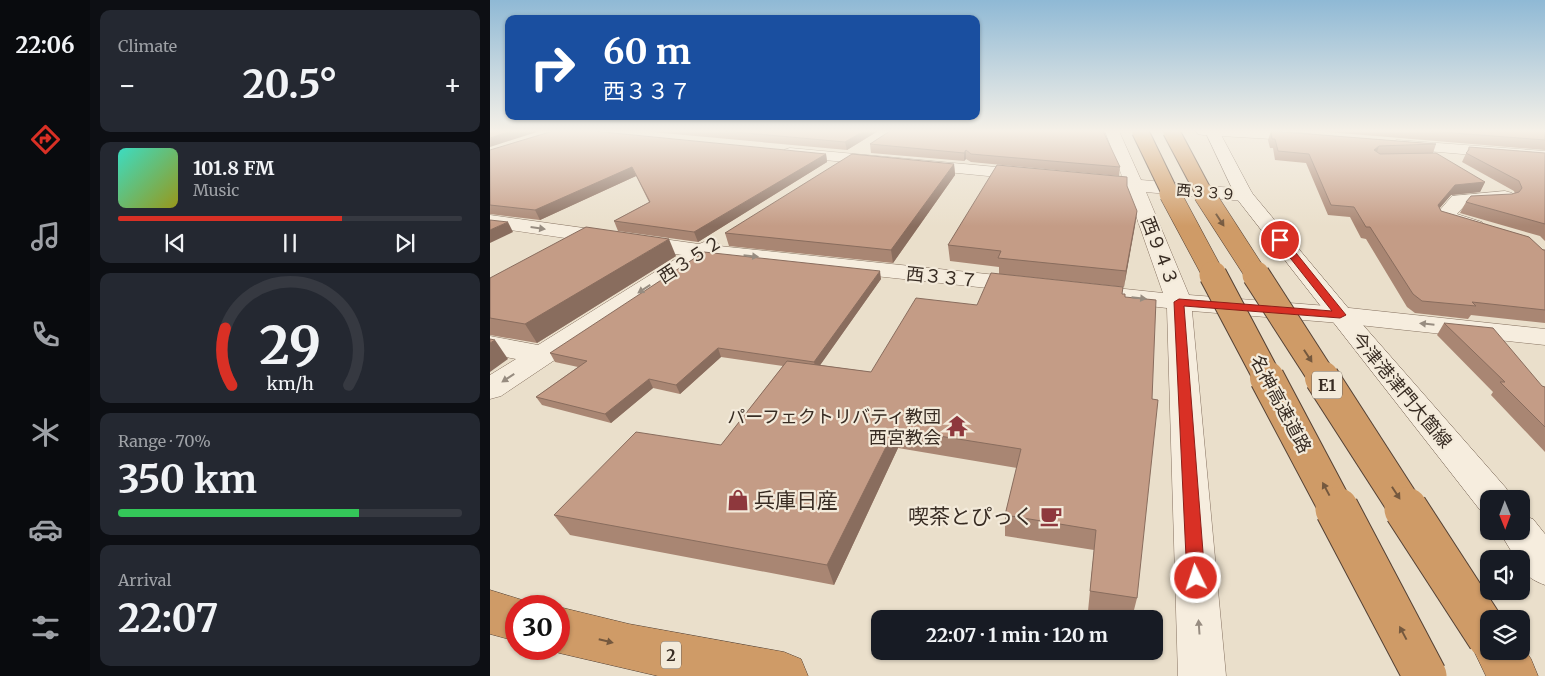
<!DOCTYPE html>
<html lang="en">
<head>
<meta charset="utf-8">
<style>
	body { margin:0; font-family:Merriweather,"Noto Sans JP",serif; background:#242831; color:#f1f3f6; height:100vh; display:flex; flex-direction:column; font-size:19px; white-space:nowrap }
	* { box-sizing:border-box; margin:0 }
	p { font-size:16px; color:#9ea1a6 }
	.icon { flex:none; width:28px; height:28px; fill:none; stroke:currentColor; stroke-width:2; stroke-linecap:round; stroke-linejoin:round }
	.map { position:relative; flex:1; overflow:hidden }
	.panel { display:flex; flex-direction:column; gap:10px; padding:10px; background:#0d0f14; width:400px }
	.panel>* { flex:none }
	.hud { position:absolute; left:15px; top:15px; width:475px; height:105px; border-radius:10px; box-shadow:0 1px 4px #0004; background:#1a4fa0; color:#fff; overflow:hidden }
	.needle { width:32px; rotate:179deg }
	.fabs { position:absolute; left:990px; top:490px; display:grid; gap:10px }
	.fabs a { display:grid; place-items:center; width:50px; height:50px; border-radius:10px; background:#171b24; box-shadow:0 1px 4px #0004; font-size:25px }
	.speed { position:absolute; left:15px; top:595px; display:flex; gap:10px; font-size:25px; font-weight:700; text-align:center }
	.speed>* { display:grid; place-content:center; width:65px; height:65px; border-radius:50%; background:#171b24; box-shadow:0 1px 4px #0004; line-height:1 }
	.speed .limit { border:8px solid #d22; background:#fff; color:#111 }
	.pin { position:absolute; display:grid; place-items:center; width:42px; height:42px; color:#fff; margin:-21px; border:2px solid #fff; border-radius:50%; box-shadow:0 1px 5px #0007 }
	.me { position:absolute; width:55px; margin:-28px; rotate:356deg; stroke-linejoin:round; filter:drop-shadow(0 0 4px #0008) }
	.turn { display:flex; align-items:center; gap:18px; height:105px; padding:0 15px; font-size:22px }
	.turn .icon { width:65px; height:65px; stroke-width:2.5 }
	.turn b { display:block; font-size:35px; line-height:42px }
	.big { font-size:38px; font-weight:700; line-height:1.1 }
	.panel .tile { flex:1; display:flex; flex-direction:column; justify-content:center; gap:8px; min-width:0; padding:0 18px; border-radius:10px; background:#242831 }
	.panel .dial { align-items:center; gap:0 }
	.dial svg { height:130px; overflow:visible; fill:none; stroke:#363941; stroke-width:7; stroke-linecap:round; text-anchor:middle }
	.dial text { fill:#f1f3f6; stroke:none }
	.song { display:flex; align-items:center; gap:15px }
	.cover { width:60px; height:60px; border-radius:8px; background:linear-gradient(135deg,hsl(170 70% 55%),hsl(60 70% 35%)) }
	.played { height:5px; border-radius:2px; background:linear-gradient(90deg,#d93025 65%,#363941 65%) }
	.keys { display:flex; justify-content:space-around; direction:ltr }
	.heat { display:flex; justify-content:space-between; align-items:center; font-size:28px; direction:ltr }
	.charge { height:8px; border-radius:4px; background:linear-gradient(90deg,#34c759 70%,#363941 0) }
	.trip { position:absolute; left:381px; top:610px; width:292px; height:50px; border-radius:10px; background:#171b24; box-shadow:0 1px 4px #0004; font-weight:700; line-height:50px; text-align:center }
	main { display:flex; flex:1; min-height:0 }
	.tabs { display:flex; flex-direction:column; width:90px; justify-content:space-around; align-items:center; background:#090b0e; color:#9ea1a6 }
	.tabs .icon { width:35px; height:35px }
	.tabs .active { color:#d93025 }
	.tabs b { font-size:22px; color:#f1f3f6 }
	.map>svg:first-child { display:block }
</style>
</head>
<body>
<main>
<nav class="tabs">
<b>22:06</b>
<svg class="icon active" aria-label="directions" viewBox="0 0 24 24"><path d="M12 3l9 9-9 9-9-9zM9 14v-3h6M13 9l2 2-2 2"/></svg>
<svg class="icon" aria-label="music" viewBox="0 0 24 24"><path d="M9 18V5l10-2v13"/><circle cx="6" cy="18" r="3"/><circle cx="16" cy="16" r="3"/></svg>
<svg class="icon" aria-label="phone" viewBox="0 0 24 24"><path d="M5 4h4l2 5-3 2q2 4 5 5l2-3 5 2v4C11 20 4 13 5 4z"/></svg>
<svg class="icon" aria-label="climate" viewBox="0 0 24 24"><path d="M12 3v18M4 7l16 10M4 17L20 7"/></svg>
<svg class="icon" aria-label="car" viewBox="0 0 24 24"><path d="M5 17H2v-5l4-1 3-4h7l3 4 3 1v5h-3M9 17h6M6 11h13"/><circle cx="7" cy="17" r="2"/><circle cx="17" cy="17" r="2"/></svg>
<svg class="icon" aria-label="filters" viewBox="0 0 24 24"><path d="M4 7h16M4 17h16"/><circle cx="9" cy="7" r="2"/><circle cx="15" cy="17" r="2"/></svg>
</nav>
<section class="panel">
<div class="tile"><p>Climate</p>
<div class="heat"><a>−</a><b class="big">20.5°</b><a>+</a></div>
</div>
<div class="tile">
<div class="song"><i class="cover"></i><div><b>101.8 FM</b><p>Music</p></div></div>
<div class="played"></div>
<div class="keys"><svg class="icon" aria-label="previous" viewBox="0 0 24 24"><path d="M18 5L8 12l10 7zM5 5v14"/></svg><svg class="icon" aria-label="pause" viewBox="0 0 24 24"><path d="M8 5v14M16 5v14"/></svg><svg class="icon" aria-label="next" viewBox="0 0 24 24"><path d="M6 5l10 7-10 7zM19 5v14"/></svg></div>
</div>
<div class="tile dial"><svg viewBox="0 0 100 80">
<path d="M14 69A42 42 0 1 1 86 69"/>
<path d="M14 69A42 42 0 0 1 10 34" stroke="#d93025"/>
<text x="50" y="56" font-size="32" font-weight="700">29</text>
<text x="50" y="72" font-size="11">km/h</text>
</svg></div>
<div class="tile"><p>Range · 70%</p><b class="big">350 km</b><div class="charge"></div></div>
<div class="tile"><p>Arrival</p><b class="big">22:07</b></div>
</section>
<div class="map">
<svg width="1055" height="676" viewBox="0 0 1055 676">
	<rect width="100%" height="100%" fill="#eadfcb"/>
	<g fill="none" stroke-linecap="round" stroke-linejoin="round">
		<g stroke="#867261" stroke-width="1">
			<g id="street">
				<path d="M615 131H629L651 180 754 189 761 191 763 195 761 199 754 201 656 192 699 295 850 307 1055 329V345L850 323 702 311 736 676H688L677 308 597 299 588 297 585 292 588 287 597 285 673 293 637 190 593 185 590 181 593 177 599 176 633 179Z"/>
				<path d="M706 131H792L821 134 823 137 821 140 816 141 713 135 708 134Z"/>
				<path d="M907 140 1055 151V161L902 148 899 145 902 142Z"/>
				<path d="M300 148 539 170 545 171 548 175 545 179 539 180 294 156 292 153 294 150Z"/>
				<path d="M1015 191 1022 193 1024 197 1022 201 975 205 967 214 992 222 995 226 992 230C978 234 961 225 947 221L944 217 962 196Z"/>
				<path d="M0 215 209 244 219 240 227 242 229 246 535 278 544 280 547 285 544 290 535 292 217 258 11 396 0 399V375L26 359 0 354V336L48 345 192 255 0 227Z"/>
			</g>
		</g>
		<g stroke="#685444" stroke-width="1">
			<g id="secondary">
				<path d="M715 131H729L762 193 859 309 1016 488 1022 499H999V513L990 510 747 199Z"/>
				<path d="M1031 515 1043 519 1055 534V585C1042 580 1031 574 1031 559H1026L1009 531H1031Z"/>
			</g>
		</g>
		<g stroke="#544134" stroke-width="1">
			<g id="highway">
				<path d="M0 590 42 603 43 606H26V641L0 634Z"/>
				<path d="M69 607 139 624 294 652 311 659 318 676H168L69 653 59 649H69Z"/>
				<path d="M999 631V651H1031V644L1041 659 1048 676H996L984 651 991 634Z"/>
			</g>
		</g>
		<use href="#street" fill="#f6edde" fill-rule="evenodd"/>
		<use href="#secondary" fill="#f6edde" fill-rule="evenodd"/>
		<use href="#highway" fill="#cf9b67" fill-rule="evenodd"/>
		<g stroke="#544134" stroke-width="18" stroke-linecap="butt">
			<g id="highway-bridge-far4">
				<path d="M650 131 681 195"/>
				<path d="M681 131 715 195"/>
			</g>
		</g>
		<g stroke="#544134" stroke-width="22" stroke-linecap="butt">
			<g id="highway-bridge-far3">
				<path d="M680 194 724 276"/>
				<path d="M714 194 767 276"/>
			</g>
		</g>
		<g stroke="#544134" stroke-width="29" stroke-linecap="butt">
			<g id="highway-bridge-far2">
				<path d="M723 275 778 379"/>
				<path d="M766 275 833 379"/>
			</g>
		</g>
		<g stroke="#544134" stroke-width="36" stroke-linecap="butt">
			<g id="highway-bridge-far1">
				<path d="M777 378 847 510"/>
				<path d="M832 378 917 510"/>
			</g>
		</g>
		<g stroke="#544134" stroke-width="45" stroke-linecap="butt">
			<g id="highway-bridge">
				<path d="M847 509 935 676"/>
				<path d="M916 509 999 637"/>
			</g>
		</g>
		<use href="#highway-bridge-far4" stroke="#cf9b67" stroke-width="16"/>
		<use href="#highway-bridge-far3" stroke="#cf9b67" stroke-width="21"/>
		<use href="#highway-bridge-far2" stroke="#cf9b67" stroke-width="27"/>
		<use href="#highway-bridge-far1" stroke="#cf9b67" stroke-width="34"/>
		<use href="#highway-bridge" stroke="#cf9b67" stroke-width="43"/>
	</g>
	<g fill="#a98673">
		<path d="M151 131H388L357 150Z"/>
		<path d="M400 131 630 167 629 176 481 162 476 159 474 161 381 153 380 144Z"/>
		<path d="M781 131 946 144 943 153 995 182 990 192 961 195 949 208 951 211 1055 250V323L981 315 978 319 925 313 917 307 876 239 871 238 860 217 838 215 816 163 785 160 783 148H780L778 140Z"/>
		<path d="M826 131H1055V150Z"/>
		<path d="M979 147 1055 153V241L1050 236 970 213 976 202 1025 194 1024 191 972 162Z"/>
		<path d="M0 150 336 154 337 162 208 242 128 231 124 221 159 202 146 176 50 220 0 214Z"/>
		<path d="M464 164 465 175 403 263 239 246 235 233Z"/>
		<path d="M647 211 634 287 509 274V267L460 261 458 245Z"/>
		<path d="M186 256 47 343 0 335V278Z"/>
		<path d="M391 279 330 365 381 372 487 305 633 294 647 598 642 618 598 611 604 550 515 536V515L527 468 408 448 344 585 80 535 64 515 231 445 293 366 231 357 190 394 163 388 121 423 52 405 46 397 88 367 65 362 60 353Z"/>
		<path d="M954 323 1052 386 1055 387V452L1001 395 1003 392 947 335Z"/>
	</g>
	<g fill="#896d5e">
		<path d="M21 131H50L0 147V138Z"/>
		<path d="M374 131H388L357 150 355 142Z"/>
		<path d="M889 146 886 155 884 150Z"/>
		<path d="M476 150V159L474 161V153Z"/>
		<path d="M336 154 337 162 208 242 204 232Z"/>
		<path d="M464 164 465 175 403 263 401 250Z"/>
		<path d="M142 167 146 176 50 220 45 210Z"/>
		<path d="M995 182 990 192 961 195 943 216 948 205 965 185Z"/>
		<path d="M647 211 645 226 634 287 636 271Z"/>
		<path d="M18 222 23 232 0 243V230Z"/>
		<path d="M179 239 186 256 47 343 35 324Z"/>
		<path d="M390 271 391 279 326 371 324 362Z"/>
		<path d="M5 340 18 359 0 372V343Z"/>
		<path d="M228 348 231 357 190 394 186 385Z"/>
		<path d="M159 379 163 388 121 423 115 414Z"/>
		<path d="M405 429 408 448 344 585 337 565Z"/>
	</g>
	<g fill="#c49c86" stroke="#896d5e">
		<path d="M0 131H21L0 138Z"/>
		<path d="M63 131H103L336 154 204 232 124 221 160 202 142 167 45 210 0 205V150Z"/>
		<path d="M234 131H374L355 142Z"/>
		<path d="M400 131H613L630 167 481 154 476 150 474 153 380 144Z"/>
		<path d="M781 131 946 144 889 146 884 150 890 154 946 153 995 182 965 185 948 205 951 211 1039 237 1053 250H1055V310L982 302 986 306 932 301 923 294 880 227H876L864 207 841 205 819 154 788 151 785 139H782Z"/>
		<path d="M938 131H1055V140Z"/>
		<path d="M979 147 1055 153V224L976 202 981 196 1022 194 1029 192 1032 188 1029 181 976 153 979 150Z"/>
		<path d="M362 154 464 164 401 250 235 233Z"/>
		<path d="M507 165 637 177V186L647 211 636 271 508 258 511 251 458 245Z"/>
		<path d="M0 220 18 222 0 230Z"/>
		<path d="M96 227 179 239 35 324 0 318V278Z"/>
		<path d="M214 252 390 271 324 362 228 348 186 385 159 379 115 414 46 397 97 361 60 353Z"/>
		<path d="M501 273 633 287 632 294H635V297L666 300 662 399 668 400 647 598 600 591 606 530 515 515 531 449 405 429 337 565 64 515 146 432 231 445 297 361 381 372 426 298 487 305Z"/>
		<path d="M954 323 1003 328 1052 386 1055 387V427L1010 382H1015Z"/>
		<path d="M0 339 5 340 0 343Z"/>
	</g>
	<defs><path id="oneway-solid" d="M-6-.8H1V-3.2L6.5 0L1 3.2V.8H-6Z" transform="scale(1.25)"/></defs>
	<g fill="#74583e">
		<use href="#oneway-solid" transform="translate(730 220) rotate(57)"/>
		<use href="#oneway-solid" transform="translate(818 356) rotate(57)"/>
		<use href="#oneway-solid" transform="translate(836 489) rotate(-118)"/>
		<use href="#oneway-solid" transform="translate(906 493) rotate(57)"/>
		<use href="#oneway-solid" transform="translate(913 633) rotate(-118)"/>
		<use href="#oneway-solid" transform="translate(116 641) rotate(14)"/>
	</g>
	<g fill="#978c80">
		<use href="#oneway-solid" transform="translate(48 228) rotate(8)"/>
		<use href="#oneway-solid" transform="translate(261 256) rotate(6)"/>
		<use href="#oneway-solid" transform="translate(154 289) rotate(147)"/>
		<use href="#oneway-solid" transform="translate(649 298) rotate(6)"/>
		<use href="#oneway-solid" transform="translate(937 324) rotate(-174)"/>
		<use href="#oneway-solid" transform="translate(18 378) rotate(147)"/>
		<use href="#oneway-solid" transform="translate(709 627) rotate(-94)"/>
	</g>
	<linearGradient id="sky" x2="0" y2="1"><stop stop-color="#8fb9d5"/><stop offset="0.58" stop-color="#f6f1e8"/><stop offset="1" stop-color="#f6f1e8" stop-opacity="0"/></linearGradient>
	<rect width="1055" height="226" fill="url(#sky)"/>
	<path fill="#d93025" stroke="#8d1f18" d="M790 237 794 238 856 315 850 318 694 306 715 578 712 583 706 586 700 583 697 578 684 302 689 299 842 311 786 240Z"/>
	<defs>
		<g id="temple-bare" transform="scale(1.725)"><path d="M0-6L5-2H3V0L6.5 2.5H4V6H1.5V3h-3V6H-4V2.5H-6.5L-3 0V-2H-5Z" fill="#8e383d" stroke="#f3eada" stroke-width="2.5" paint-order="stroke"/></g>
		<g id="shop-bare" transform="scale(1.725)"><path d="M-5-2.5h2.3a2.7 3.5 0 0 1 5.4 0H5L5.5 6h-11ZM-1.5-2.5h3a1.5 2.3 0 0 0-3 0Z" fill="#8e383d" stroke="#f3eada" stroke-width="2.5" paint-order="stroke"/></g>
		<g id="cafe-bare" transform="scale(1.725)"><path d="M-5.5-4.5H6V0H3Q3 3.5 0 3.5H-2.5Q-5.5 3.5-5.5 0ZM3-3.2v2h1.7v-2ZM-6 4.5H4V6H-6Z" fill="#8e383d" stroke="#f3eada" stroke-width="2.5" paint-order="stroke"/></g>
	</defs>
	<g fill-rule="evenodd">
		<use href="#temple-bare" x="467" y="426"/>
		<use href="#shop-bare" x="248" y="500"/>
		<use href="#cafe-bare" x="561" y="516"/>
	</g>
	<g text-anchor="middle" dominant-baseline="central" stroke-width="4.5" stroke-linejoin="round" paint-order="stroke">
		<g font-size="15" fill="#382c23" stroke="#f3eada">
			<text transform="translate(716 192) rotate(5)">西３３９</text>
		</g>
		<g fill="#f3eada" stroke="#70655a" stroke-width="1">
			<rect x="822" y="371.5" width="30" height="27" rx="4"/>
			<rect x="171" y="641.5" width="20" height="27" rx="4"/>
		</g>
		<g font-size="16" font-weight="bold" fill="#382c23">
			<text x="837" y="385">E1</text>
			<text x="181" y="655">2</text>
		</g>
		<g font-size="18" fill="#382c23" stroke="#f3eada">
			<text transform="translate(670 251) rotate(69)">西９４３</text>
			<text transform="translate(200 259) rotate(-33)">西３５２</text>
			<text transform="translate(452 277) rotate(6)">西３３７</text>
			<text transform="translate(912 390) rotate(50)">今津港津門大箇線</text>
			<text transform="translate(791 404) rotate(62)">名神高速道路</text>
		</g>
		<g font-size="18" fill="#382c23" stroke="#f3eada" text-anchor="end">
			<text x="451" y="416">パーフェクトリバティ教団<tspan x="451" dy="21">西宮教会</tspan></text>
		</g>
		<g font-size="21" fill="#382c23" stroke="#f3eada" text-anchor="start">
			<text x="264" y="500">兵庫日産</text>
			<text x="544" y="516" text-anchor="end">喫茶とぴっく</text>
		</g>
	</g>
</svg>
<div class="fabs">
<a><svg class="needle" viewBox="-14 -14 28 28"><path d="M0-13l5 13h-10z" fill="#e53935"/><path d="M0 13l5-13h-10z" fill="#9ea1a6"/></svg></a>
<a><svg class="icon" aria-label="sound" viewBox="0 0 24 24"><path d="M4 9h4l5-4v14l-5-4H4zM17 9q2 3 0 6"/></svg></a>
<a><svg class="icon" aria-label="layers" viewBox="0 0 24 24"><path d="M12 4l9 5-9 5-9-5zM3 14l9 5 9-5"/></svg></a>
</div>
<div class="speed"><div class="limit">30</div></div>
<div class="pin" style="left:790px;top:240px;background:#d93025"><svg class="icon" aria-label="arrive" viewBox="0 0 24 24"><path d="M6 21V4h12l-3 4 3 4H6"/></svg></div>
<svg class="me" style="left:706px;top:578px" viewBox="-20 -20 40 40"><circle r="17" fill="#d93025" stroke="#fff" stroke-width="3"/><path d="M0-11L8 9 0 5-8 9z" fill="#fff"/></svg>
<div class="trip">22:07 · 1 min · 120 m</div>
<div class="hud">
<div class="turn"><svg class="icon" aria-label="right" viewBox="0 0 24 24"><path d="M7 20v-9h11M14 6l5 5-5 5"/></svg><div><b>60 m</b>西３３７</div></div>
</div>
</div>
</main>
</body>
</html>
